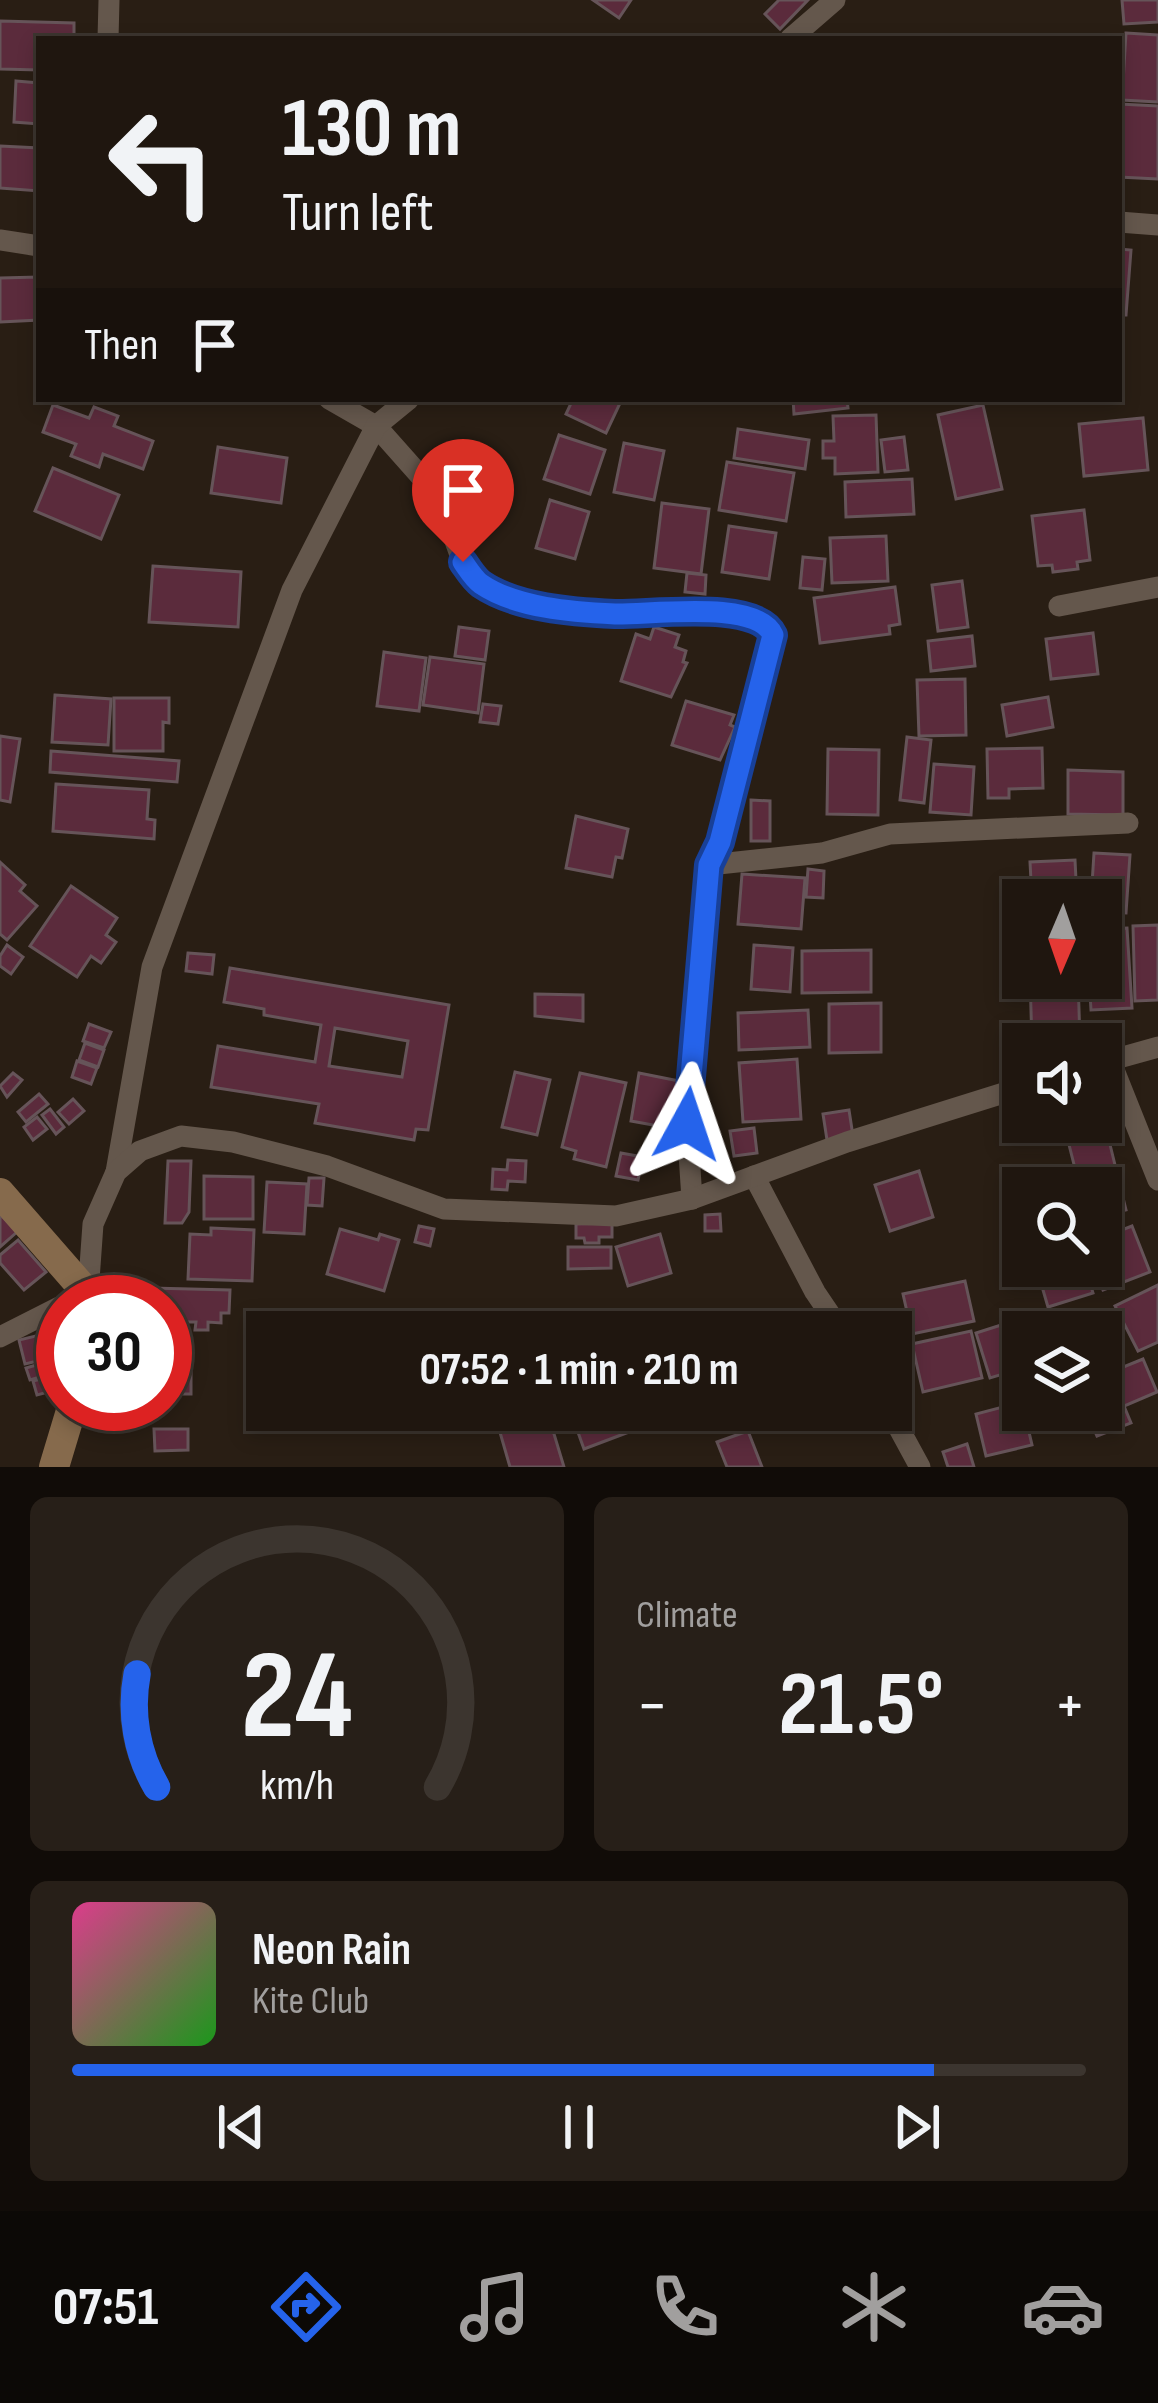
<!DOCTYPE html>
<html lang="en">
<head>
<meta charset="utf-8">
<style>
	body { margin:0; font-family:"Sofia Sans Condensed",sans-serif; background:#271f18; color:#f1f3f6; height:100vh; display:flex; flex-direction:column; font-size:45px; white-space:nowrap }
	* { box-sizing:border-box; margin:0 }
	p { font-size:39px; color:#a19f9e }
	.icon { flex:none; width:66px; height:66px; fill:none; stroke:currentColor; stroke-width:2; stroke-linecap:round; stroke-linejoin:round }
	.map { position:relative; height:1467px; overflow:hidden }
	.sheet { display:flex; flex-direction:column; gap:30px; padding:30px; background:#110c08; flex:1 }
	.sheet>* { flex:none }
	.banner { position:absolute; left:36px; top:36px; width:1086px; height:366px; border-radius:0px; box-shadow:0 6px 18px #0003,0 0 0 3px #3c352f; background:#1f160f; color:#f1f3f6; overflow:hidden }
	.needle { width:78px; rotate:182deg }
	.tools { position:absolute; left:1002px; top:879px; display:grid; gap:24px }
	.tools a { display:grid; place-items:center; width:120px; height:120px; border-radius:0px; background:#1f160f; box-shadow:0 6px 18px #0003,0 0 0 3px #3c352f; font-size:60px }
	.speed { position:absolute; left:36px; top:1275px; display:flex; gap:24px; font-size:60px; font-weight:700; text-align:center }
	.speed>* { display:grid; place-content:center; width:156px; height:156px; border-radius:50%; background:#1f160f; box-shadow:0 6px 18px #0003,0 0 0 3px #3c352f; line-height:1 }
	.speed .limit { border:18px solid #d22; background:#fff; color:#111 }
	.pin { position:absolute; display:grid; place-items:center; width:102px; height:102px; color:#fff; margin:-123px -51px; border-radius:50% 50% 50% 0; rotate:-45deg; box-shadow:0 0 12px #0007 }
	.pin .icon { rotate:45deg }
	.me { position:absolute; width:132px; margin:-66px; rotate:5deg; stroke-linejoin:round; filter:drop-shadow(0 0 9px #0008) }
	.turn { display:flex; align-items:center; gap:42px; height:252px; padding:0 48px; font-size:54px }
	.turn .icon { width:156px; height:156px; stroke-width:2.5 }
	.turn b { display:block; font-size:84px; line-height:102px }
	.then { display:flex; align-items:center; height:114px; padding:0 48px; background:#0003; gap:24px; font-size:45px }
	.big { font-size:90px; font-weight:700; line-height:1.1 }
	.sheet .widget { flex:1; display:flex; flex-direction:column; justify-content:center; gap:18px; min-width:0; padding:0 42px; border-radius:18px; background:#271f18 }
	.sheet .dial { align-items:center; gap:0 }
	.dial svg { height:312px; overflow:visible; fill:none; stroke:#3c352f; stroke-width:7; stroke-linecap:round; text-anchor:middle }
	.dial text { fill:#f1f3f6; stroke:none }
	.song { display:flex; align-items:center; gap:36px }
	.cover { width:144px; height:144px; border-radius:18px; background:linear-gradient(135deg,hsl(330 70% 55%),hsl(120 70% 35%)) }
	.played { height:12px; border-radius:6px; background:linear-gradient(90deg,#2563eb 85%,#3c352f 85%) }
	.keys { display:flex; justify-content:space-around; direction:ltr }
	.heat { display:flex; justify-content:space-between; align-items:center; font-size:66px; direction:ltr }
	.sheet .tiles { flex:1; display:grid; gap:30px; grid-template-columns:1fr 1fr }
	.widget:last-child { grid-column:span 2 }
	.trip { position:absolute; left:246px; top:1311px; width:666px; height:120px; border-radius:0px; background:#1f160f; box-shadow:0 6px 18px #0003,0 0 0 3px #3c352f; font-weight:700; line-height:120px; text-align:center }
	.dock { display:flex; height:192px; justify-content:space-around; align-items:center; background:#0c0906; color:#a19f9e }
	.dock .icon { width:84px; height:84px }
	.dock .current { color:#2563eb }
	.dock b { font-size:54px; color:#f1f3f6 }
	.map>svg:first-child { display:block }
</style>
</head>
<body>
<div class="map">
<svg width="1158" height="1467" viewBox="0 0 1158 1467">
	<rect width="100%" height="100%" fill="#291e14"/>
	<g fill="#5b2b3c" stroke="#665459" stroke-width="3" fill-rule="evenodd">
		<path d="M593 0H631L619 18Z"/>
		<path d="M779 0H808L780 29 765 14Z"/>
		<path d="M1122 0H1158V22L1124 24Z"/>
		<path d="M0 21 74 23V39H39V70L0 69Z"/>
		<path d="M1126 33 1158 35V102L1122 100Z"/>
		<path d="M16 81 39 83V124L14 122Z"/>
		<path d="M1119 104 1158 106V179L1119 177Z"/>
		<path d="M0 146 39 148V191L0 188Z"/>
		<path d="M1119 249 1131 250 1126 315H1119Z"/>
		<path d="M38 277 39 320 0 322V278Z"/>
		<path d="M573 399H622L606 433 566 414Z"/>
		<path d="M793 399H847L848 408 794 414Z"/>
		<path d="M53 405 89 418 94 407 118 416 114 426 153 441 143 469 103 454 99 467 71 456 76 444 43 432Z"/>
		<path d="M983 405 1002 489 956 499 938 415Z"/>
		<path d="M876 415 878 472 835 474V458H823V441H834L833 416Z"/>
		<path d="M1143 418 1148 470 1084 476 1079 424Z"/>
		<path d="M738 429 809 440 805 469 734 458Z"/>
		<path d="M559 435 605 450 590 494 544 479Z"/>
		<path d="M904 437 908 470 885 472 881 440Z"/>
		<path d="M624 443 664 451 654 500 614 492Z"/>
		<path d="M218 447 287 458 281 503 211 493Z"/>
		<path d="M727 462 794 473 786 521 719 510Z"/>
		<path d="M53 468 119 495 101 539 35 511Z"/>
		<path d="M912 479 914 514 846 517 845 482Z"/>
		<path d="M550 500 589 512 575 559 536 548Z"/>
		<path d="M662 503 709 509 701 574 654 568Z"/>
		<path d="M1084 510 1090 560 1077 562 1078 569 1053 572 1052 565 1038 566 1032 516Z"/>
		<path d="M729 526 776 533 769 579 722 572Z"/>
		<path d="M886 536 888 581 832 583 830 538Z"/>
		<path d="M803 557 825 559 822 590 800 588Z"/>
		<path d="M153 566 241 572 238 627 149 622Z"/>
		<path d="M687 573 706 575 705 594 685 592Z"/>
		<path d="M962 581 968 627 938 631 932 585Z"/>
		<path d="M895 587 900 624 889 626 890 634 820 643 814 598Z"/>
		<path d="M459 627 489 631 485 660 455 656Z"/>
		<path d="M654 627 679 635 675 647 686 651 683 662 687 663 671 697 621 681 636 634 650 639Z"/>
		<path d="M1093 633 1098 674 1051 679 1046 639Z"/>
		<path d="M972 636 975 666 931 671 928 641Z"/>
		<path d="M384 652 426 658 419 711 377 706Z"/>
		<path d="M430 657 484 664 478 713 423 705Z"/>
		<path d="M965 679 966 735 919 736 917 680Z"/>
		<path d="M55 695 111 699 108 745 52 742Z"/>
		<path d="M1048 697 1053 727 1007 736 1002 705Z"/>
		<path d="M114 698H169V723L163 722V751H114Z"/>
		<path d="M686 701 734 715 730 725 735 727 720 760 672 745Z"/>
		<path d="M483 704 501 706 498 724 480 722Z"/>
		<path d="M0 736 20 739 10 802 0 800Z"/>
		<path d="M907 737 931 740 924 803 900 800Z"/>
		<path d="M1042 748 1043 788 1009 789V798H988L987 749Z"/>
		<path d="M828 749 879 750 878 815 827 814Z"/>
		<path d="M51 751 179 761 177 782 50 772Z"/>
		<path d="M934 764 974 767 971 815 930 812Z"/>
		<path d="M1068 770 1123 772V815L1068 814Z"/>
		<path d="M56 784 149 790 147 819 155 820 154 839 53 831Z"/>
		<path d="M751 800 770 801V841H751Z"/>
		<path d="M576 816 628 829 622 858 616 857 612 877 566 868Z"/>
		<path d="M1094 853 1130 855 1126 913 1101 912V900H1091Z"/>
		<path d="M1075 860 1077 900H1032L1030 862Z"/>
		<path d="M0 862 25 885 20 891 37 906 7 940 0 934Z"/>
		<path d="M808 869 824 871 823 898 806 897Z"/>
		<path d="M742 874 805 878 801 929 738 924Z"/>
		<path d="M71 886 117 918 106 935 116 942 101 963 91 956 77 977 30 946Z"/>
		<path d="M1158 925V1000L1135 1001 1133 926Z"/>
		<path d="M1127 928 1132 1008 1091 1010 1089 978H1101V929Z"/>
		<path d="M7 945 23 957 11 974 0 966V956Z"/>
		<path d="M754 945 793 948 790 992 751 989Z"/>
		<path d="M871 950V992L802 993V951Z"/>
		<path d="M188 953 214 955 212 974 186 971Z"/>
		<path d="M230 968 449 1005 428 1130 416 1129 414 1140 315 1123 319 1104 211 1087 218 1046 315 1062 321 1025 264 1015V1009L224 1002ZM335 1028 408 1041 402 1077 329 1066Z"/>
		<path d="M1030 978H1078L1080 1041 1032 1043Z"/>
		<path d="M535 994 583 995V1021L535 1016Z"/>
		<path d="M881 1003V1052L829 1053V1004Z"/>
		<path d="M808 1010 810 1047 739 1050 738 1013Z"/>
		<path d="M89 1024 111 1032 104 1048 83 1041Z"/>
		<path d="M85 1043 104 1050 98 1067 79 1060Z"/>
		<path d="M797 1059 801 1119 743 1122 739 1063Z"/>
		<path d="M77 1061 97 1068 91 1084 72 1077Z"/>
		<path d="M515 1072 550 1080 537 1135 502 1127Z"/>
		<path d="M13 1073 22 1080 7 1097 0 1086Z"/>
		<path d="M580 1073 626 1083 606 1167 574 1159 576 1151 562 1147Z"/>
		<path d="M639 1073 684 1082 675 1129 631 1121Z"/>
		<path d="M39 1094 48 1104 26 1122 18 1112Z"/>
		<path d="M73 1099 84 1111 69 1124 58 1112Z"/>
		<path d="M50 1109 64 1127 56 1134 42 1115Z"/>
		<path d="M849 1110 853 1136 827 1140 823 1114Z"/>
		<path d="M1103 1116 1126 1210 1101 1216V1188H1080L1064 1125 1101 1122Z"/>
		<path d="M37 1117 47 1129 33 1140 24 1127Z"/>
		<path d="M754 1128 757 1153 734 1156 730 1131Z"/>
		<path d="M654 1135 669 1138 667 1155 651 1152Z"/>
		<path d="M621 1153 643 1157 638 1180 616 1176Z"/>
		<path d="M508 1160 526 1161 525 1182 508 1181 507 1190 492 1189 493 1169 507 1170Z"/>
		<path d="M168 1161H191L189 1212 182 1223H165Z"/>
		<path d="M919 1171 933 1217 890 1231 875 1185Z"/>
		<path d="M204 1176 253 1177V1219H204Z"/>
		<path d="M309 1178H324L322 1206 307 1205Z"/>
		<path d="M267 1182 307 1184 304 1234 264 1232Z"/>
		<path d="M0 1214 17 1232 0 1247Z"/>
		<path d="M720 1214 721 1231H705V1215Z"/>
		<path d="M612 1223V1237H599V1243H585L584 1238H576V1224Z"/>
		<path d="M419 1226 434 1229 430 1246 415 1242Z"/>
		<path d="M1132 1226 1150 1272 1103 1290 1093 1266H1101V1238Z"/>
		<path d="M211 1228 254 1230 252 1281 188 1279 190 1234 211 1235Z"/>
		<path d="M340 1229 378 1240 380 1234 399 1240 384 1291 327 1274Z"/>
		<path d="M660 1234 671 1273 628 1286 616 1247Z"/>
		<path d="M18 1240 46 1272 24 1290 0 1263V1255Z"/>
		<path d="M568 1247H611V1268L568 1269Z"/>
		<path d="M1036 1266H1085L1093 1293 1048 1307Z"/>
		<path d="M965 1281 974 1321 912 1334 903 1294Z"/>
		<path d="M1158 1285V1342L1138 1351 1115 1306Z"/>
		<path d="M150 1288 230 1290 229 1313H221V1323L208 1322V1330H195L196 1322H165V1302H149Z"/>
		<path d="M1042 1312 1048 1332H1023V1368L990 1378 976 1333Z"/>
		<path d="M971 1331 982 1378 923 1392 912 1344Z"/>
		<path d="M48 1333 50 1358 25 1364 19 1340Z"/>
		<rect x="165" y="1338" width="26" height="56"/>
		<path d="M1143 1359 1157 1392 1124 1406 1131 1423 1097 1436 1086 1410H1101V1376Z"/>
		<path d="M50 1361 53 1373 30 1380 26 1368Z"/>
		<path d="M52 1376 56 1390 37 1395 33 1381Z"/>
		<path d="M1022 1402 1032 1445 986 1456 976 1414Z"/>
		<path d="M570 1410H654L658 1421 584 1449Z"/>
		<path d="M785 1410H824L796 1427Z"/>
		<path d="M531 1412 532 1418 548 1414 564 1467H510L497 1422Z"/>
		<path d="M154 1429H188V1450L155 1451Z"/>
		<path d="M748 1431 762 1467H727L717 1442Z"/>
		<path d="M967 1444 974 1467H948L943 1452Z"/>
	</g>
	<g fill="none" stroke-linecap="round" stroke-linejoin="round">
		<g stroke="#64574c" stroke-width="21">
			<path d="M108 39 109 0"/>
			<path d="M790 39 835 0"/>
			<path d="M1119 222 1158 225"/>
			<path d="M0 240 39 246"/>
			<path d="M329 399 376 426 439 497 463 563 479 583 516 599 572 610 616 614 717 612 757 619 769 625 773 635 720 842 709 865 687 1124 692 1199"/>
			<path d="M1059 606 1158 587"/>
			<path d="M709 865 822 853 890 834 1128 823"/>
			<path d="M1110 1060 1158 1180"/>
			<path d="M1101 1063 1158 1047"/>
			<path d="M116 1172 152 967 292 590 376 426 409 399"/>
			<path d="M754 1176 815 1292 842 1332"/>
			<path d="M70 1302 88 1294 93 1224 116 1172 140 1151 181 1136 233 1142 327 1166 444 1209 616 1216 692 1199 847 1142 1023 1087"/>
			<path d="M0 1337 63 1305"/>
			<path d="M889 1410 920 1467"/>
		</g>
		<g stroke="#866a4c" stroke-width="30">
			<path d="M0 1193 88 1294 87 1302"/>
			<path d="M54 1467 73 1404"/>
		</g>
	</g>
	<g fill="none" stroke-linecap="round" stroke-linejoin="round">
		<g stroke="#184099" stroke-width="30">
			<path id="route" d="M463 562C468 569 474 579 481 584 516 608 573 612 615 614 650 615 757 599 773 635L720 842 709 865 687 1124"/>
		</g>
		<use href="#route" stroke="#2563eb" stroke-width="21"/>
	</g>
</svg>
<div class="tools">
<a><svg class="needle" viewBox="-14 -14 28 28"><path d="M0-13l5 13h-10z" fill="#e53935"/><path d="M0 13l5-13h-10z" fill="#a19f9e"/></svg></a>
<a><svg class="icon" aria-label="sound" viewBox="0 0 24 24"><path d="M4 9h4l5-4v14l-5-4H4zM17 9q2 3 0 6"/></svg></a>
<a><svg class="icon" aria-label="search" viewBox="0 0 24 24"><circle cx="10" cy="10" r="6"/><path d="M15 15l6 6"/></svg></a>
<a><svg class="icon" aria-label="layers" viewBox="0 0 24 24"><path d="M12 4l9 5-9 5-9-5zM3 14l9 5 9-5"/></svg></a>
</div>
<div class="speed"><div class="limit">30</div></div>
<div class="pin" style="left:463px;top:562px;background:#d93025"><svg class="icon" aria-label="arrive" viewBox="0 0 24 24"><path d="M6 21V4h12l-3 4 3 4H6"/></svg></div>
<svg class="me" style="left:687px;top:1124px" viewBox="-20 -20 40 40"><path d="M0-17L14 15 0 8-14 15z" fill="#2563eb" stroke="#fff" stroke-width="4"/></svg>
<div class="trip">07:52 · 1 min · 210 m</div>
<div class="banner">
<div class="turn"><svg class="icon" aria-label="left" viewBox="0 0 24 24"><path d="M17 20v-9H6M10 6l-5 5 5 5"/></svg><div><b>130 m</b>Turn left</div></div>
<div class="then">Then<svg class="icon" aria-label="arrive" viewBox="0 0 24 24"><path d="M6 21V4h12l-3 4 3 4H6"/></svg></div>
</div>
</div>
<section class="sheet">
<div class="tiles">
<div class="widget dial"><svg viewBox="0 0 100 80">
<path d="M14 69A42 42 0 1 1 86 69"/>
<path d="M14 69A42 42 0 0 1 9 40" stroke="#2563eb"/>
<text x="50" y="56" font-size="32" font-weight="700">24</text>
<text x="50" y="72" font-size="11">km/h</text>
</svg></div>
<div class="widget"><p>Climate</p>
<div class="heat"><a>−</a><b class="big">21.5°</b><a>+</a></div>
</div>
<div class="widget">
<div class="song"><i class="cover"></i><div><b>Neon Rain</b><p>Kite Club</p></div></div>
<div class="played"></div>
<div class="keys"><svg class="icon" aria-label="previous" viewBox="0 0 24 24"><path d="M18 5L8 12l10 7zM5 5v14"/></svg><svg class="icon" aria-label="pause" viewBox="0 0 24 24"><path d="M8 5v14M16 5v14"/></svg><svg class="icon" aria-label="next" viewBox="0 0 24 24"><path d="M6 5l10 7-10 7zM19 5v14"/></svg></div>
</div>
</div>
</section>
<nav class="dock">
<b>07:51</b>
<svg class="icon current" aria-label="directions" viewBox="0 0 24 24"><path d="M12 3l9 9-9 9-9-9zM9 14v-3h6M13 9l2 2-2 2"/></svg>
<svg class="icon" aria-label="music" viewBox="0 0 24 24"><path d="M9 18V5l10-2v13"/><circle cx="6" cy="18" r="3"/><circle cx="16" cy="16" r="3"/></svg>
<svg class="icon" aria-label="phone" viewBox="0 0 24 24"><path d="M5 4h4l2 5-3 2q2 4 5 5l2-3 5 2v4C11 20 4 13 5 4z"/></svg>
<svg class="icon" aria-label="climate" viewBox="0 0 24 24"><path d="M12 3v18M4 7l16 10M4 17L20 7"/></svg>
<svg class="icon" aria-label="car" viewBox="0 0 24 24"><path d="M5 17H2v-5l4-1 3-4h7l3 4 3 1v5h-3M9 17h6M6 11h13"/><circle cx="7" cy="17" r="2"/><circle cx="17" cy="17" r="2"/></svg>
</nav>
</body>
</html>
